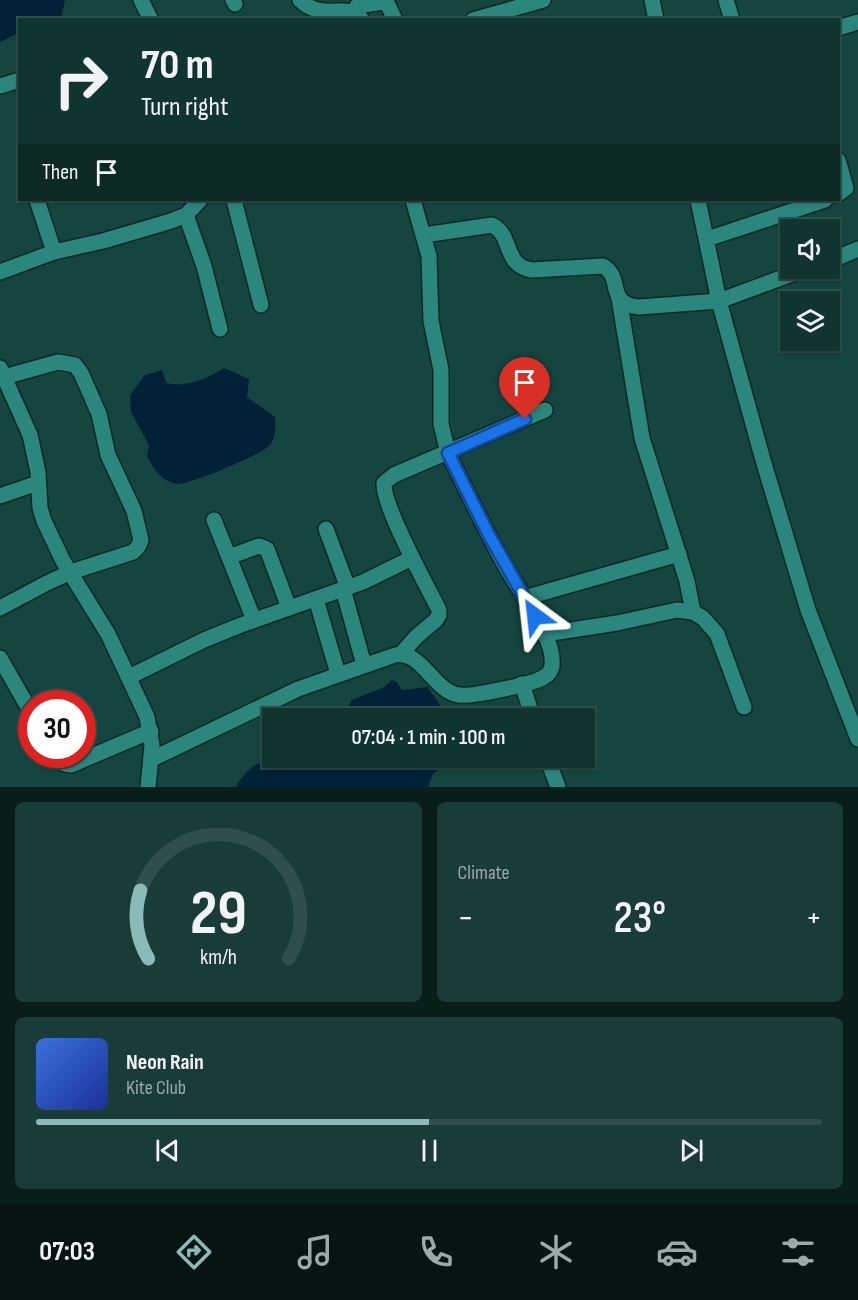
<!DOCTYPE html>
<html lang="en">
<head>
<meta charset="utf-8">
<style>
	body { margin:0; font-family:"Sofia Sans Condensed",sans-serif; background:#193c38; color:#f1f3f6; height:100vh; display:flex; flex-direction:column; font-size:22px; white-space:nowrap }
	* { box-sizing:border-box; margin:0 }
	p { font-size:20px; color:#9caaab }
	.icon { flex:none; width:33px; height:33px; fill:none; stroke:currentColor; stroke-width:2; stroke-linecap:round; stroke-linejoin:round }
	.map { position:relative; height:787px; overflow:hidden }
	.drawer { display:flex; flex-direction:column; gap:15px; padding:15px; background:#091d1a; flex:1 }
	.drawer>* { flex:none }
	.banner { position:absolute; left:18px; top:18px; width:822px; height:183px; border-radius:0px; box-shadow:0 2px 4px #0004,0 0 0 2px #304f4c; background:#103430; color:#f1f3f6; overflow:hidden }
	.buttons { position:absolute; left:780px; top:219px; display:grid; gap:12px }
	.buttons a { display:grid; place-items:center; width:60px; height:60px; border-radius:0px; background:#103430; box-shadow:0 2px 4px #0004,0 0 0 2px #304f4c; font-size:30px }
	.speed { position:absolute; left:18px; top:690px; display:flex; gap:12px; font-size:30px; font-weight:700; text-align:center }
	.speed>* { display:grid; place-content:center; width:78px; height:78px; border-radius:50%; background:#103430; box-shadow:0 2px 4px #0004,0 0 0 2px #304f4c; line-height:1 }
	.speed .limit { border:9px solid #d22; background:#fff; color:#111 }
	.pin { position:absolute; display:grid; place-items:center; width:51px; height:51px; color:#fff; margin:-62px -26px; border-radius:50% 50% 50% 0; rotate:-45deg; box-shadow:0 0 6px #0007 }
	.pin .icon { rotate:45deg }
	.me { position:absolute; width:66px; margin:-33px; rotate:330deg; stroke-linejoin:round; filter:drop-shadow(0 0 4px #0008) }
	.turn { display:flex; align-items:center; gap:21px; height:126px; padding:0 24px; font-size:27px }
	.turn .icon { width:78px; height:78px; stroke-width:2.5 }
	.turn b { display:block; font-size:42px; line-height:51px }
	.then { display:flex; align-items:center; height:57px; padding:0 24px; background:#0003; gap:12px; font-size:22px }
	.big { font-size:45px; font-weight:600; line-height:1.1 }
	.drawer .tile { flex:1; display:flex; flex-direction:column; justify-content:center; gap:9px; min-width:0; padding:0 21px; border-radius:9px; background:#193c38 }
	.drawer .dial { align-items:center; gap:0 }
	.dial svg { height:156px; overflow:visible; fill:none; stroke:#304f4c; stroke-width:7; stroke-linecap:round; text-anchor:middle }
	.dial text { fill:#f1f3f6; stroke:none }
	.song { display:flex; align-items:center; gap:18px }
	.cover { width:72px; height:72px; border-radius:9px; background:linear-gradient(135deg,hsl(220 70% 55%),hsl(230 70% 35%)) }
	.played { height:6px; border-radius:3px; background:linear-gradient(90deg,#8bbbb9 50%,#304f4c 50%) }
	.keys { display:flex; justify-content:space-around; direction:ltr }
	.heat { display:flex; justify-content:space-between; align-items:center; font-size:33px; direction:ltr }
	.drawer .tiles { flex:1; display:grid; gap:15px; grid-template-columns:1fr 1fr }
	.tile:last-child { grid-column:span 2 }
	.trip { position:absolute; left:262px; top:708px; width:333px; height:60px; border-radius:0px; background:#103430; box-shadow:0 2px 4px #0004,0 0 0 2px #304f4c; font-weight:600; line-height:60px; text-align:center }
	.dock { display:flex; height:96px; justify-content:space-around; align-items:center; background:#061513; color:#9caaab }
	.dock .icon { width:42px; height:42px }
	.dock .selected { color:#8bbbb9 }
	.dock b { font-size:27px; color:#f1f3f6 }
	.map>svg:first-child { display:block }
</style>
</head>
<body>
<div class="map">
<svg width="858" height="787" viewBox="0 0 858 787">
	<rect width="100%" height="100%" fill="#154540"/>
	<g fill="#012139">
		<path d="M0 0H64L65 1 61 17 58 19 20 20 19 33 0 42Z"/>
		<path d="M224 368 249 379 247 397 275 417C276 426 276 436 271 444 266 453 187 486 177 484 162 481 153 469 147 456L149 445 131 412 130 395 145 375 162 370 166 383C186 388 207 379 224 368Z"/>
		<path d="M392 680 397 682 402 690 427 687 439 703 444 718H343L352 700 384 687Z"/>
		<path d="M276 758H446L443 765 433 774 428 787H236C246 769 256 762 276 758Z"/>
	</g>
	<g fill="none" stroke-linecap="round" stroke-linejoin="round">
		<g stroke="#0d2925" stroke-width="18">
			<g id="minor">
				<path d="M141 0 151 20"/>
				<path d="M233 0 235 4"/>
				<path d="M300 0C323 23 351 0 362 20"/>
				<path d="M652 0 656 20"/>
				<path d="M726 0 732 20"/>
				<path d="M357 6 383 2 388 5 395 20"/>
				<path d="M473 20 543 0"/>
				<path d="M838 28 858 22"/>
				<path d="M0 86 20 80"/>
				<path d="M838 160 846 188 838 194"/>
				<path d="M37 200 54 252"/>
				<path d="M234 200 261 305"/>
				<path d="M698 200 719 301 763 460 808 610 858 739"/>
				<path d="M186 215 204 266 220 329"/>
				<path d="M424 235 492 225C514 236 502 265 532 270L603 266C624 278 605 304 639 307L719 301 808 268"/>
				<path d="M707 239 825 200"/>
				<path d="M830 261 858 249"/>
				<path d="M0 272 54 252 103 241 171 221 186 215 200 200"/>
				<path d="M619 298 642 438 687 581 693 612"/>
				<path d="M0 368 30 435 38 472 40 508 44 521 63 561 108 634 147 717 152 745 148 787"/>
				<path d="M0 496 38 483"/>
				<path d="M214 520 254 620"/>
				<path d="M326 529 348 588"/>
				<path d="M229 557 259 546 267 549 289 608"/>
				<path d="M343 589 364 665"/>
				<path d="M524 598 679 554"/>
				<path d="M316 599 338 674"/>
				<path d="M0 608 47 583 71 572 133 552 138 547 141 540 134 511 108 455 99 414 81 373 75 365 58 362 4 377"/>
				<path d="M545 634 617 623 677 610 693 612 703 618 717 634 744 707"/>
				<path d="M401 654 416 637 436 620 439 615V610C427 586 382 505 384 483L394 475 545 410"/>
				<path d="M0 658 32 714"/>
				<path d="M129 677 204 640 241 625 363 582 412 558"/>
				<path d="M522 684 533 718"/>
				<path d="M56 754 65 764 71 765 151 731"/>
				<path d="M547 758 558 787"/>
				<path d="M152 759 298 689 395 655C422 650 434 692 459 695 471 697 534 684 544 677 548 675 551 671 552 666 553 656 550 645 545 635 535 612 519 590 506 567 485 530 467 491 448 453L441 424V370L431 321 429 256 413 200"/>
			</g>
		</g>
		<use href="#minor" stroke="#2b867c" stroke-width="15"/>
	</g>
	<g fill="none" stroke-linecap="round" stroke-linejoin="round">
		<g stroke="#114b97" stroke-width="15">
			<path id="route" d="M525 419 448 453 489 535 535 616"/>
		</g>
		<use href="#route" stroke="#1a73e8" stroke-width="10"/>
	</g>
</svg>
<div class="buttons">
<a><svg class="icon" aria-label="sound" viewBox="0 0 24 24"><path d="M4 9h4l5-4v14l-5-4H4zM17 9q2 3 0 6"/></svg></a>
<a><svg class="icon" aria-label="layers" viewBox="0 0 24 24"><path d="M12 4l9 5-9 5-9-5zM3 14l9 5 9-5"/></svg></a>
</div>
<div class="speed"><div class="limit">30</div></div>
<div class="pin" style="left:525px;top:419px;background:#d93025"><svg class="icon" aria-label="arrive" viewBox="0 0 24 24"><path d="M6 21V4h12l-3 4 3 4H6"/></svg></div>
<svg class="me" style="left:535px;top:616px" viewBox="-20 -20 40 40"><path d="M0-17L14 15 0 8-14 15z" fill="#1a73e8" stroke="#fff" stroke-width="4"/></svg>
<div class="trip">07:04 · 1 min · 100 m</div>
<div class="banner">
<div class="turn"><svg class="icon" aria-label="right" viewBox="0 0 24 24"><path d="M7 20v-9h11M14 6l5 5-5 5"/></svg><div><b>70 m</b>Turn right</div></div>
<div class="then">Then<svg class="icon" aria-label="arrive" viewBox="0 0 24 24"><path d="M6 21V4h12l-3 4 3 4H6"/></svg></div>
</div>
</div>
<section class="drawer">
<div class="tiles">
<div class="tile dial"><svg viewBox="0 0 100 80">
<path d="M14 69A42 42 0 1 1 86 69"/>
<path d="M14 69A42 42 0 0 1 10 34" stroke="#8bbbb9"/>
<text x="50" y="56" font-size="32" font-weight="700">29</text>
<text x="50" y="72" font-size="11">km/h</text>
</svg></div>
<div class="tile"><p>Climate</p>
<div class="heat"><a>−</a><b class="big">23°</b><a>+</a></div>
</div>
<div class="tile">
<div class="song"><i class="cover"></i><div><b>Neon Rain</b><p>Kite Club</p></div></div>
<div class="played"></div>
<div class="keys"><svg class="icon" aria-label="previous" viewBox="0 0 24 24"><path d="M18 5L8 12l10 7zM5 5v14"/></svg><svg class="icon" aria-label="pause" viewBox="0 0 24 24"><path d="M8 5v14M16 5v14"/></svg><svg class="icon" aria-label="next" viewBox="0 0 24 24"><path d="M6 5l10 7-10 7zM19 5v14"/></svg></div>
</div>
</div>
</section>
<nav class="dock">
<b>07:03</b>
<svg class="icon selected" aria-label="directions" viewBox="0 0 24 24"><path d="M12 3l9 9-9 9-9-9zM9 14v-3h6M13 9l2 2-2 2"/></svg>
<svg class="icon" aria-label="music" viewBox="0 0 24 24"><path d="M9 18V5l10-2v13"/><circle cx="6" cy="18" r="3"/><circle cx="16" cy="16" r="3"/></svg>
<svg class="icon" aria-label="phone" viewBox="0 0 24 24"><path d="M5 4h4l2 5-3 2q2 4 5 5l2-3 5 2v4C11 20 4 13 5 4z"/></svg>
<svg class="icon" aria-label="climate" viewBox="0 0 24 24"><path d="M12 3v18M4 7l16 10M4 17L20 7"/></svg>
<svg class="icon" aria-label="car" viewBox="0 0 24 24"><path d="M5 17H2v-5l4-1 3-4h7l3 4 3 1v5h-3M9 17h6M6 11h13"/><circle cx="7" cy="17" r="2"/><circle cx="17" cy="17" r="2"/></svg>
<svg class="icon" aria-label="filters" viewBox="0 0 24 24"><path d="M4 7h16M4 17h16"/><circle cx="9" cy="7" r="2"/><circle cx="15" cy="17" r="2"/></svg>
</nav>
</body>
</html>
